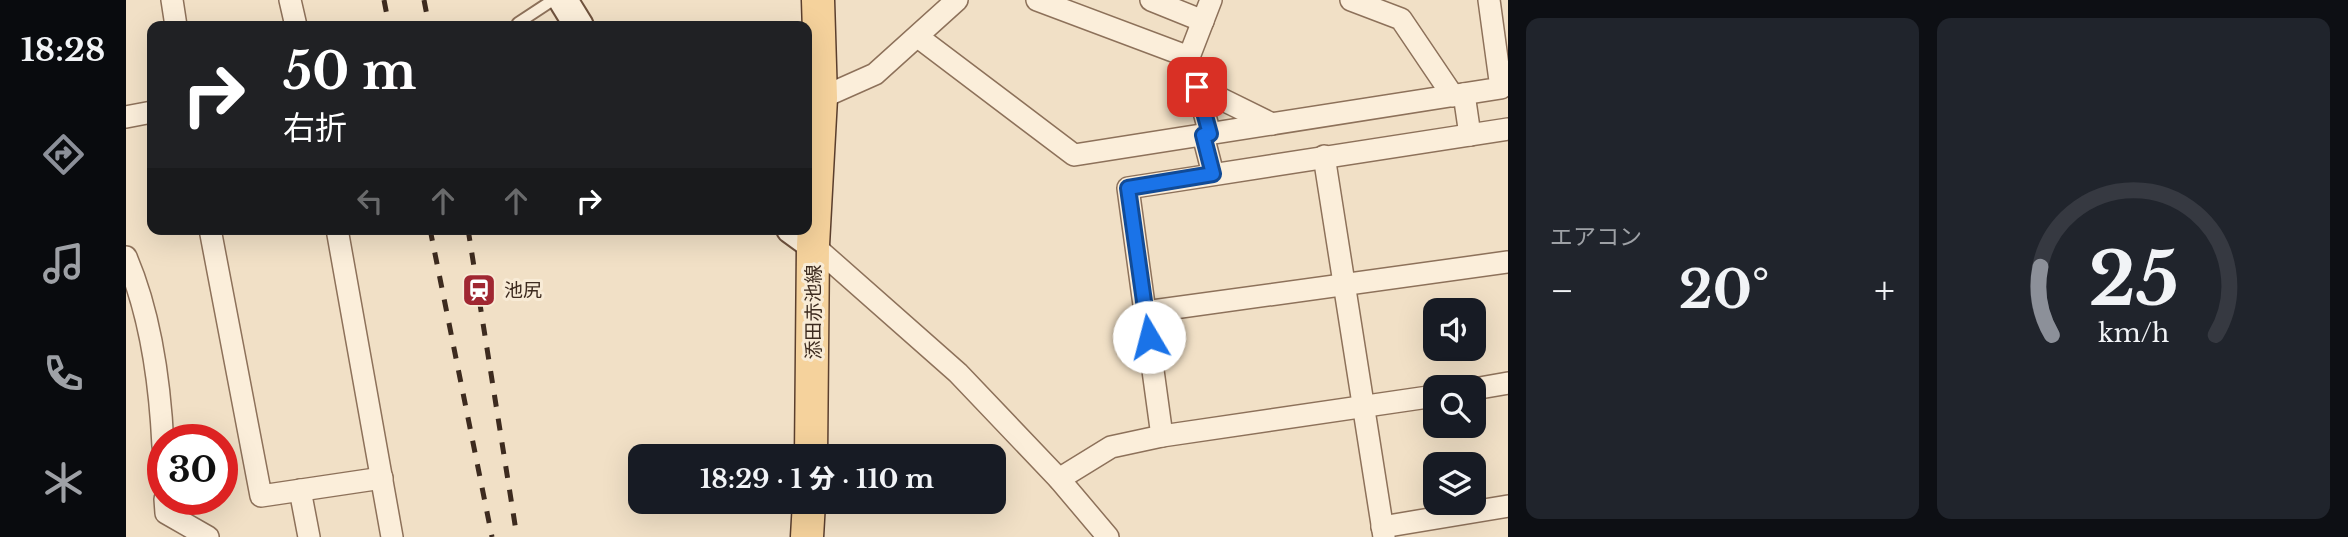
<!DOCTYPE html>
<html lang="ja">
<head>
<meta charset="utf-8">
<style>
	body { margin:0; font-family:"Libre Baskerville","Noto Sans JP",serif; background:#20242c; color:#f1f3f6; height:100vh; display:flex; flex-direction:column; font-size:26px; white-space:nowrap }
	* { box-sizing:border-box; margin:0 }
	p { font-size:23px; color:#9ea1a6 }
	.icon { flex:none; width:38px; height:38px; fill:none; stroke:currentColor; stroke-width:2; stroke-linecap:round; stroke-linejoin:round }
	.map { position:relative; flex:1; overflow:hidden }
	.side { display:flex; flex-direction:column; gap:18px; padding:18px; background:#0d0f14; width:840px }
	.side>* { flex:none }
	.top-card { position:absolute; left:21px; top:21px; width:665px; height:214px; border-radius:14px; box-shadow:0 7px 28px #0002; background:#202124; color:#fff; overflow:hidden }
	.tools { position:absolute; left:1297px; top:298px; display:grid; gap:14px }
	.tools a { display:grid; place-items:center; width:63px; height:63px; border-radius:14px; background:#171b24; box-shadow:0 7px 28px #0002; font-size:35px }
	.speed { position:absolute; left:21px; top:424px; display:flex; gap:14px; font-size:35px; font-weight:700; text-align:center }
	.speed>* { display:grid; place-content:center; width:91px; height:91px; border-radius:50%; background:#171b24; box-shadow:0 7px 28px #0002; line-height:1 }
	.speed .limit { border:10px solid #d22; background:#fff; color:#111 }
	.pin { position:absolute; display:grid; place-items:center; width:60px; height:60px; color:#fff; margin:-30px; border-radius:14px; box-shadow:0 4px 10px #0006 }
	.me { position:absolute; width:77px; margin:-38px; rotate:352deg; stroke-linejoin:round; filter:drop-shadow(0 0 5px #0008) }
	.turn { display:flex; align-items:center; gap:24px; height:147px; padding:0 21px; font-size:32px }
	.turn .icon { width:91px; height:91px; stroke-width:2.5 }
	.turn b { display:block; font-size:49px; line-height:60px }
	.lanes { display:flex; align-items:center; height:66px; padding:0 21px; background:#0003; justify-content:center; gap:35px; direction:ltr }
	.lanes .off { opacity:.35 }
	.big { font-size:52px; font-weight:800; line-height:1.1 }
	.side .card { flex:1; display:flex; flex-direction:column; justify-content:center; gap:10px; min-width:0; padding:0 24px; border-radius:14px; background:#20242c }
	.side .dial { align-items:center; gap:0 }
	.dial svg { height:182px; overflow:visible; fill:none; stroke:#363941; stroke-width:7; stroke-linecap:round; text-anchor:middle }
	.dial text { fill:#f1f3f6; stroke:none }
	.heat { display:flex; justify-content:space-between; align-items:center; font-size:38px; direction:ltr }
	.side .tiles { flex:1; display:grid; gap:18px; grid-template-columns:repeat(2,1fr) }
	.trip { position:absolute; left:502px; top:444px; width:378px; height:70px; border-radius:14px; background:#171b24; box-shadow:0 7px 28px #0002; font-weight:800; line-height:70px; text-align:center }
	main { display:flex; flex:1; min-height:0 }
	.tabs { display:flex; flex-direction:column; width:126px; justify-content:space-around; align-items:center; background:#090b0e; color:#9ea1a6 }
	.tabs .icon { width:49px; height:49px }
	.tabs .selected { color:#8c9099 }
	.tabs b { font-size:32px; color:#f1f3f6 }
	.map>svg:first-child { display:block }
</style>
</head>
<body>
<main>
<nav class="tabs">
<b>18:28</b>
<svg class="icon selected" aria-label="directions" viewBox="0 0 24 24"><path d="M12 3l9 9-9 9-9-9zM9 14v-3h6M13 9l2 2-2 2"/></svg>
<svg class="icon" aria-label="music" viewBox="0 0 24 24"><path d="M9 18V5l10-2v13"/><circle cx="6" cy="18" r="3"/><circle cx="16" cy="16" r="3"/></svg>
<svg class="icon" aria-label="phone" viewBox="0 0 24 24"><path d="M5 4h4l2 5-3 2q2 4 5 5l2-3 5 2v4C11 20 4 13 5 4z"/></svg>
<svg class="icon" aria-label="climate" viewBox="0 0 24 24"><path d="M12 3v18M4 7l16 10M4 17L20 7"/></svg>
</nav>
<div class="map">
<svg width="1382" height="537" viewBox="0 0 1382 537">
	<rect width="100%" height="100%" fill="#f1e0c6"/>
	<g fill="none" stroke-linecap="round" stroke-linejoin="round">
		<g stroke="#8d715a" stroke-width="14">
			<path id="lane" d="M393 26 392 23 427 0"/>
		</g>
		<g stroke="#8d715a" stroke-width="24">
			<g id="street">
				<path d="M46 0 50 26"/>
				<path d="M164 0 170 26"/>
				<path d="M911 0 1063 57 1084 134"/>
				<path d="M1025 0 1077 21"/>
				<path d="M1225 0 1275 19 1327 96"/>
				<path d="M792 37 948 155 1375 88 1363 0"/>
				<path d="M1063 57 1085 0"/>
				<path d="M1071 87 1146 124"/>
				<path d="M1338 94 1344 135"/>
				<path d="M695 98 749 74 831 0"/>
				<path d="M0 117 26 112"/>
				<path d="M1077 135 1087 174"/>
				<path d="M1198 156 1258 537"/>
				<path d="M84 229 135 496 256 478"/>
				<path d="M211 229 266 537"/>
				<path d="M687 245 832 373 933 479 982 537"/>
				<path d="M0 257C25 315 34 383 37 446"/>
				<path d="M1019 312 1382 262"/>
				<path d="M1348 389 1382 383"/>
				<path d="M1309 396 1036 436 1002 188 1382 129"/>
				<path d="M933 479 985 447 1036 436"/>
				<path d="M174 490 183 537"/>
				<path d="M39 499 40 513 82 537"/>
				<path d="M1256 527 1382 506"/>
			</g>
		</g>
		<g stroke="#6f523d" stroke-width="32">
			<g id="secondary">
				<path d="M437 0 453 26"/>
				<path d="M665 229 687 245"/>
			</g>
		</g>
		<g stroke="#5b3f2e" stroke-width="35">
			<g id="primary">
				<path d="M685 457 687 245 695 98 692 0"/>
				<path d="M681 537 683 502"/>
			</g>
		</g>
		<use href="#lane" stroke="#fbeeda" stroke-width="10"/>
		<use href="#street" stroke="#fbeeda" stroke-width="21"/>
		<use href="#secondary" stroke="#fbeeda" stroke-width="28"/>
		<use href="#primary" stroke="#f5d29c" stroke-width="32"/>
		<g stroke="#3d2b1f" stroke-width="5" stroke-dasharray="12 12" stroke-linecap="butt">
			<path d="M258 0 263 26"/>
			<path d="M298 0 303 26"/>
			<path d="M304 229 366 537"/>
			<path d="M342 229 391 537"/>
		</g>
	</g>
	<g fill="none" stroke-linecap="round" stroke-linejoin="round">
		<g stroke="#114b97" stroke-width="18">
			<path id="route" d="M1023 337 1002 188 1087 174 1077 135 1084 134 1071 87"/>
		</g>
		<use href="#route" stroke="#1a73e8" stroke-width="12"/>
	</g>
	<defs>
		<g id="station-square" transform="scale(1.75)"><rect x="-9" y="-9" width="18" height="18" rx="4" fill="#a02732" stroke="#f8ebd6"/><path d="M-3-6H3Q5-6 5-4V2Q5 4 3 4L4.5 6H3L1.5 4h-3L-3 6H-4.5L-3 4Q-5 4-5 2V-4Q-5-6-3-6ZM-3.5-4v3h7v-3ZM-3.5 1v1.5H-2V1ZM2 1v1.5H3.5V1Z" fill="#fff"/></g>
	</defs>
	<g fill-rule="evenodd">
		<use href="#station-square" x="353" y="290"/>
	</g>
	<g text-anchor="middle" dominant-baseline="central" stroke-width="6" stroke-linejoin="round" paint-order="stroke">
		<g font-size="19" fill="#3d2b1f" stroke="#f8ebd6" text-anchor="start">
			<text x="378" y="290">池尻</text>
		</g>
		<g font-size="19" fill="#3d2b1f" stroke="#f8ebd6">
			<text transform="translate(687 312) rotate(-90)">添田赤池線</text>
		</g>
	</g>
</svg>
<div class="tools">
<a><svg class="icon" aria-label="sound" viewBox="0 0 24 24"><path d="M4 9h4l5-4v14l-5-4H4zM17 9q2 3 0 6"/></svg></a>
<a><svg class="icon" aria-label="search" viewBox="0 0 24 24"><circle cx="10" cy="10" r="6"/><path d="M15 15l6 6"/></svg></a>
<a><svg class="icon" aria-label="layers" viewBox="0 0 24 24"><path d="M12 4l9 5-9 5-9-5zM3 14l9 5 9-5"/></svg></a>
</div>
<div class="speed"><div class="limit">30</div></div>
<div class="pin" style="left:1071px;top:87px;background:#d93025"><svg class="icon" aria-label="arrive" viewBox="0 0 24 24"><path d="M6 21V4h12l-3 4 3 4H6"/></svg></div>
<svg class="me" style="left:1023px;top:337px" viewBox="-20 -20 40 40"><circle r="19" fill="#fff"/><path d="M0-13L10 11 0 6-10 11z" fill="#1a73e8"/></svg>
<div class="trip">18:29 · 1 分 · 110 m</div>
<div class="top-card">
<div class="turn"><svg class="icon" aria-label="right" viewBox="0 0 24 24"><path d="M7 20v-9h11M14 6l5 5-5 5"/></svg><div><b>50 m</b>右折</div></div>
<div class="lanes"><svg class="icon off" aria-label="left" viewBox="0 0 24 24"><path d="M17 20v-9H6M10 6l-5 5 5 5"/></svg><svg class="icon off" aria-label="ahead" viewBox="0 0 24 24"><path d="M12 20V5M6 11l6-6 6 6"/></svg><svg class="icon off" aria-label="ahead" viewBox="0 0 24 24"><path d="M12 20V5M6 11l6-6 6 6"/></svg><svg class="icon" aria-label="right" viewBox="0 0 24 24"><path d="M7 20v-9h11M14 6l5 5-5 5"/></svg></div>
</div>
</div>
<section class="side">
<div class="tiles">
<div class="card"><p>エアコン</p>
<div class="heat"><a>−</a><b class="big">20°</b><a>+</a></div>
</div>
<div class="card dial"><svg viewBox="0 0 100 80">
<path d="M14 69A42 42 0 1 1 86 69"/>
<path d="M14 69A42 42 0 0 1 9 39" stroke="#8c9099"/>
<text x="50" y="56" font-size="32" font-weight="700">25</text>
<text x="50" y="72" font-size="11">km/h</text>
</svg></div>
</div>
</section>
</main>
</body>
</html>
